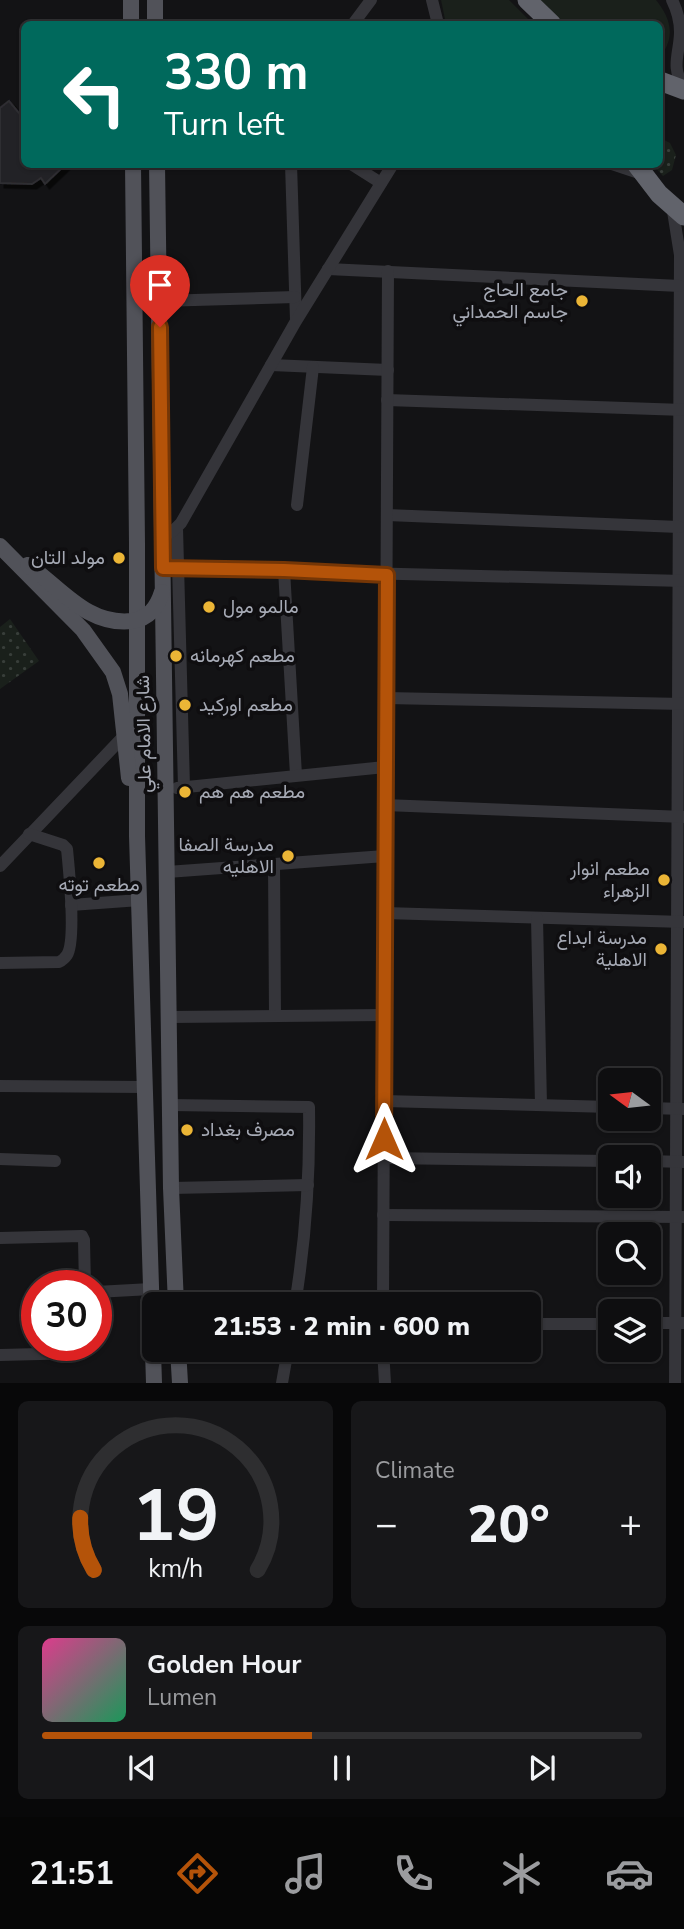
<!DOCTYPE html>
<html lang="en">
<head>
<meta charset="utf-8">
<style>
	body { margin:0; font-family:"Nunito Sans",Vazirmatn,sans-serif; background:#171719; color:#f1f3f6; height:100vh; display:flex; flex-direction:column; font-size:26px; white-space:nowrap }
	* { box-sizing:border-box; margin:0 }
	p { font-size:23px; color:#9b9c9f }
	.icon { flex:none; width:38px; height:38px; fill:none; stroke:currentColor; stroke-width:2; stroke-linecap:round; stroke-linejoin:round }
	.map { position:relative; height:1383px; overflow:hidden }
	.sheet { display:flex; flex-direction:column; gap:18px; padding:18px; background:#080809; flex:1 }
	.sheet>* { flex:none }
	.guide { position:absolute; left:21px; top:21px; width:642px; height:147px; border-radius:10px; box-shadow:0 2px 5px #0004,0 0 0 2px #2e2e30; background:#00695c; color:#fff; overflow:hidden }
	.needle { width:46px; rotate:285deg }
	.controls { position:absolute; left:598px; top:1068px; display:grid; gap:14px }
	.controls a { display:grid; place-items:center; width:63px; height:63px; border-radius:10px; background:#0e0e10; box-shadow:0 2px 5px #0004,0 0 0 2px #2e2e30; font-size:35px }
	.speed { position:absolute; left:21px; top:1270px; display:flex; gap:14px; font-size:35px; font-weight:700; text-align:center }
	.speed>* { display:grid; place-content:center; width:91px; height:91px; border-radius:50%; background:#0e0e10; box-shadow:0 2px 5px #0004,0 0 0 2px #2e2e30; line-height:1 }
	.speed .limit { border:10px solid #d22; background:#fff; color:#111 }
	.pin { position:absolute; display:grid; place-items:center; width:60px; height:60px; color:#fff; margin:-72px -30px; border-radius:50% 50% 50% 0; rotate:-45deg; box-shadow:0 0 7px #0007 }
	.pin .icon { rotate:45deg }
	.me { position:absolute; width:77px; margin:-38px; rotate:0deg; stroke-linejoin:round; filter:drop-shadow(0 0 5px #0008) }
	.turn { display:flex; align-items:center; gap:24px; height:147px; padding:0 28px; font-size:32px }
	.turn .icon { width:91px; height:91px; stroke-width:2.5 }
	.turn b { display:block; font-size:49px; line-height:60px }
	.big { font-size:52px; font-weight:800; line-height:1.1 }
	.sheet .card { flex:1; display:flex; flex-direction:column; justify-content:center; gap:10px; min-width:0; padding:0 24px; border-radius:10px; background:#171719 }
	.sheet .dial { align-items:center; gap:0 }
	.dial svg { height:182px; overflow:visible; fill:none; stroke:#2e2e30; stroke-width:7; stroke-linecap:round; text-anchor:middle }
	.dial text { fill:#f1f3f6; stroke:none }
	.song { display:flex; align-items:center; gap:21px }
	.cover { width:84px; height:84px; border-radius:10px; background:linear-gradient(135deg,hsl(330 70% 55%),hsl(150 70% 35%)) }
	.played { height:7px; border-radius:4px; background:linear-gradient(90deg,#b45309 45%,#2e2e30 45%) }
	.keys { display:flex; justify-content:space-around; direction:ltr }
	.heat { display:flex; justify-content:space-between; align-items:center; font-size:38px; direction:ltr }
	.sheet .tiles { flex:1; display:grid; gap:18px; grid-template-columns:1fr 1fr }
	.card:last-child { grid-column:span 2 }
	.trip { position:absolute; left:142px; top:1292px; width:399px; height:70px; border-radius:10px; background:#0e0e10; box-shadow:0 2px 5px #0004,0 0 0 2px #2e2e30; font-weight:800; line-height:70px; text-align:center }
	.dock { display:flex; height:112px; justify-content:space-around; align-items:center; background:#060606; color:#9b9c9f }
	.dock .icon { width:49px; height:49px }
	.dock .selected { color:#b45309 }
	.dock b { font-size:32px; color:#f1f3f6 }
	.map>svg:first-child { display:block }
</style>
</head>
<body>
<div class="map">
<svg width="684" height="1383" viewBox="0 0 684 1383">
	<defs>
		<pattern id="grass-dots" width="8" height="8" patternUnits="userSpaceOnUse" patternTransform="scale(1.75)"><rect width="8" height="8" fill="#1a201b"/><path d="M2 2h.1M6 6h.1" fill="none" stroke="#383e3a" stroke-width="1.8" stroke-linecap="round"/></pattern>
		<filter id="shadow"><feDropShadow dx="4.5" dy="4.5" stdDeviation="0" flood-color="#0009"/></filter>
	</defs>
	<rect width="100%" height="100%" fill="#131315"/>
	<g fill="url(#grass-dots)">
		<path d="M660 138 670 143 676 155 672 170 663 176 653 165 660 164Z"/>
		<path d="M10 619 39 661 0 689V627Z"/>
	</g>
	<g fill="#1a201b">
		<path d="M441 0H509L533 24H446Z"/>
		<path d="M538 0H656C671 19 676 37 660 57V24H564Z"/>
	</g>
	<path fill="#242326" stroke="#2e2d31" stroke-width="2" filter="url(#shadow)" d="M9 101 24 119V164H66L45 184 41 178 32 184 0 183V108Z"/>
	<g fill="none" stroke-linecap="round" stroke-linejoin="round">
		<g stroke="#35353a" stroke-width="12">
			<path d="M432 0 438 24"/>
			<path d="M672 0C677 10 680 21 680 32 680 52 670 68 684 86"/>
			<path d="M353 24 371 0"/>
			<path d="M291 164 296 320"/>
			<path d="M351 164 381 183"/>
			<path d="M612 164 642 174"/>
			<path d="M672 205 680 255 675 1383"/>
			<path d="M328 269 680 286"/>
			<path d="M159 301 295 297"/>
			<path d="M271 365 388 370"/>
			<path d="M387 400 684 410"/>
			<path d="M297 505 313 367"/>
			<path d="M387 515 679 527"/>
			<path d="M177 528 184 787"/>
			<path d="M163 536 173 531 181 523 296 321 393 164"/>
			<path d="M163 568 684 581"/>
			<path d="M284 570 296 775"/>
			<path d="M386 698 684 704"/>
			<path d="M177 788 385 767"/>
			<path d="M385 805 684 817"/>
			<path d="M274 864 275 1016"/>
			<path d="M0 866 123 737"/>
			<path d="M167 872 385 856"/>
			<path d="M71 905 140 900"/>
			<path d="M385 913 684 922"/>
			<path d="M537 918 541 1105"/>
			<path d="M0 963 59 962C63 960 65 958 67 955 76 941 69 869 67 849L63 845 29 834"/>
			<path d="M169 1017 384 1015"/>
			<path d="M0 1086 146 1087"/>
			<path d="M384 1101 611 1107"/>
			<path d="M170 1105 309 1107C310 1173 306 1238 295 1304"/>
			<path d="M649 1108 684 1109"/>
			<path d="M384 1158 611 1161"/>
			<path d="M0 1159 55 1161"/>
			<path d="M649 1161 684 1162"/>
			<path d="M171 1188 308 1185"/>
			<path d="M383 1215 684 1217"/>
			<path d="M0 1238 82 1236 84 1240 85 1286"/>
			<path d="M96 1292 151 1289"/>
			<path d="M383 1304 388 271"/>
			<path d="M649 1323H684"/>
			<path d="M528 1324H611"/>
			<path d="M383 1349 385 1383"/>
			<path d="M0 1355 80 1353 86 1351 88 1346"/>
			<path d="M282 1383 288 1349"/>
		</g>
		<g stroke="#515259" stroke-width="16">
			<path d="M131 0V24"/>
			<path d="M155 0V24"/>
			<path d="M133 164 137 543V836L154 1383"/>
			<path d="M157 164 171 1188 176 1304"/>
			<path d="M0 546 83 630 113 672 120 694 129 778"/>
			<path d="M28 565C61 588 87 626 132 621 149 618 157 608 162 592"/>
			<path d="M178 1349 180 1383"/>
		</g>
		<g stroke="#61636b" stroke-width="19">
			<path d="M527 0 552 24"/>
			<path d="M660 81 684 90"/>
			<path d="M636 164 659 194 684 216"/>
		</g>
	</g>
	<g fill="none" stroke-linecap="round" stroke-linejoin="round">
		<g stroke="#753606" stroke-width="18">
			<path id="route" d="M160 327 163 568 284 570 387 575 384 1139"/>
		</g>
		<use href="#route" stroke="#b45309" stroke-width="12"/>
	</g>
	<g fill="#ebb536" stroke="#0f0e10" stroke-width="2.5">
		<circle cx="582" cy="301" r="7"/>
		<circle cx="119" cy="558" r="7"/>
		<circle cx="209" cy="607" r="7"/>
		<circle cx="176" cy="656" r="7"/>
		<circle cx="185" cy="705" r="7"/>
		<circle cx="185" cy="792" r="7"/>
		<circle cx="288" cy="856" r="7"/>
		<circle cx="99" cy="863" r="7"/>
		<circle cx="664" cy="880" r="7"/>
		<circle cx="661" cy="949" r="7"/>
		<circle cx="187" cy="1130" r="7"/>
	</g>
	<g text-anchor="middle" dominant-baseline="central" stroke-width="7" stroke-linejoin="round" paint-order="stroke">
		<g font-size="19" fill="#a6aab5" stroke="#0f0e10" text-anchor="end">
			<text x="568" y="290">جامع الحاج<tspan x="568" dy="22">جاسم الحمداني</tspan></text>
			<text x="105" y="558">مولد التان</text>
			<text x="223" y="607" text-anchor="start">مالمو مول</text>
			<text x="190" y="656" text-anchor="start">مطعم كهرمانه</text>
			<text x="199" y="705" text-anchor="start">مطعم اوركيد</text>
			<text x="199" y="792" text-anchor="start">مطعم هم هم</text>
			<text x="274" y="845">مدرسة الصفا<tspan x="274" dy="22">الاهليه</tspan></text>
			<text x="650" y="869">مطعم انوار<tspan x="650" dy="22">الزهراء</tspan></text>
			<text x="99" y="885" text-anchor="middle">مطعم توته</text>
			<text x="647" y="938">مدرسة ابداع<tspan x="647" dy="22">الاهلية</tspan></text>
			<text x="201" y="1130" text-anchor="start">مصرف بغداد</text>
		</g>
		<g font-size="19" fill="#a6aab5" stroke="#0f0e10">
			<text transform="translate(144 734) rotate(-91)">شارع الامام علي</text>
		</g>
	</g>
</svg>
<div class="controls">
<a><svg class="needle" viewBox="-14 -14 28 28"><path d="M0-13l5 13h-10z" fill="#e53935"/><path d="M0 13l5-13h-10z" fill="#9b9c9f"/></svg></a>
<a><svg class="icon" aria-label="sound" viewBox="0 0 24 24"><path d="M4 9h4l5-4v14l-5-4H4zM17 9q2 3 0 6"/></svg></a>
<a><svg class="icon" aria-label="search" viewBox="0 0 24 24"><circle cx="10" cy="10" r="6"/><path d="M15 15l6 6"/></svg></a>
<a><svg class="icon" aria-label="layers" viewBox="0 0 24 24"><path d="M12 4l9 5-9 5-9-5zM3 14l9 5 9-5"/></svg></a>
</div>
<div class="speed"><div class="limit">30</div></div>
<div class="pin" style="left:160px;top:327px;background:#d93025"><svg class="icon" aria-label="arrive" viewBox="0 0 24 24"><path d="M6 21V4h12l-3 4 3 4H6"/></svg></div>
<svg class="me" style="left:384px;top:1139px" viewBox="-20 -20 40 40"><path d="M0-17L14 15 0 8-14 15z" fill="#b45309" stroke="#fff" stroke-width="4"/></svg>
<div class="trip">21:53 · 2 min · 600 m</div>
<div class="guide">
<div class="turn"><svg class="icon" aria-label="left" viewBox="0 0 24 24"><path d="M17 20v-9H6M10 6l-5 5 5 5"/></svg><div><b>330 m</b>Turn left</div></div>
</div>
</div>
<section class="sheet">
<div class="tiles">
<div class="card dial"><svg viewBox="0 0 100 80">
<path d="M14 69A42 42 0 1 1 86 69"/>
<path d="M14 69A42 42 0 0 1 8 46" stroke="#b45309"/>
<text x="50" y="56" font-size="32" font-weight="700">19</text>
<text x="50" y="72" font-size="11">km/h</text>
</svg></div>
<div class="card"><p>Climate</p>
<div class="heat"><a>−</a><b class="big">20°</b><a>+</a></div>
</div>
<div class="card">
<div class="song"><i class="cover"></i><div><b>Golden Hour</b><p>Lumen</p></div></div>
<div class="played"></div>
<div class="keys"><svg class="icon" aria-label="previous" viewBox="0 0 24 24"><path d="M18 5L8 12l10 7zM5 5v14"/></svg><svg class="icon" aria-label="pause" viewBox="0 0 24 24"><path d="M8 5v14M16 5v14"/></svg><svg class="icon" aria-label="next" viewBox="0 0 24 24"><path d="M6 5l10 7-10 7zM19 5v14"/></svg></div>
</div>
</div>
</section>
<nav class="dock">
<b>21:51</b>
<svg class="icon selected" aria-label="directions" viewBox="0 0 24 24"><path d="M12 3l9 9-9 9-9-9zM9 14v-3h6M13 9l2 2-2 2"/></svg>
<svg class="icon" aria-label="music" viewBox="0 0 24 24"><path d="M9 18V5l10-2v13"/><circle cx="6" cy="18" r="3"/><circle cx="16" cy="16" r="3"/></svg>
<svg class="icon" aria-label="phone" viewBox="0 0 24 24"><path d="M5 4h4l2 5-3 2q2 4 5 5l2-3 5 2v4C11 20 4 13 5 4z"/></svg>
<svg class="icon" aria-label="climate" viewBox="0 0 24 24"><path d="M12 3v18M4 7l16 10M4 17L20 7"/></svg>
<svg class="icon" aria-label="car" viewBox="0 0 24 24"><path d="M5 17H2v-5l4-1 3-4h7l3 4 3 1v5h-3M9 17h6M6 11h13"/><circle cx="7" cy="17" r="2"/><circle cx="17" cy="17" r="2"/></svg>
</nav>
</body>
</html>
